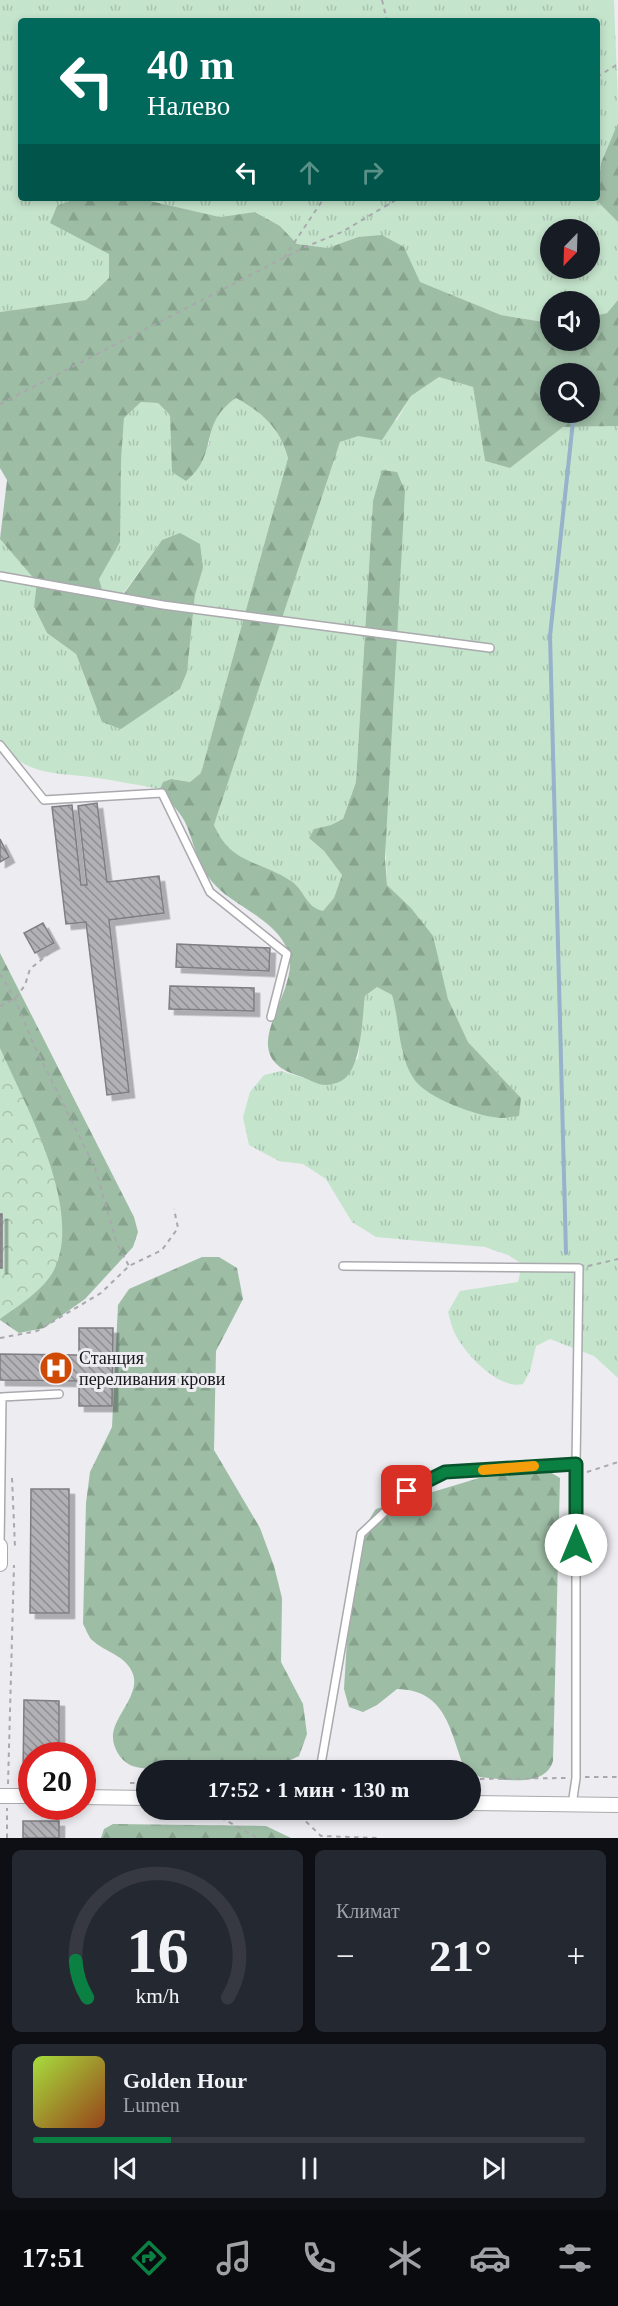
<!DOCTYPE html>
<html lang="ru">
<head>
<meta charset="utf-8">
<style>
	body { margin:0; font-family:Georgia,serif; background:#242831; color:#f1f3f6; height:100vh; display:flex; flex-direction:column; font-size:22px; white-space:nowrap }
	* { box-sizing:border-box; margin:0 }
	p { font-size:20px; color:#9ea1a6 }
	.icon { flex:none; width:33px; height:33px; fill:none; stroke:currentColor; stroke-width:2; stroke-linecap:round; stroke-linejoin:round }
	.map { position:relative; height:1838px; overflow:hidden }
	.drawer { display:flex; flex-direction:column; gap:12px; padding:12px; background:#0d0f14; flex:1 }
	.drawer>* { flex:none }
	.guide { position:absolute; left:18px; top:18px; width:582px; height:183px; border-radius:6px; box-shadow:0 3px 9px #0003; background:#00695c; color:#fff; overflow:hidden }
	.needle { width:39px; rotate:203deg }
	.controls { position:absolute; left:540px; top:219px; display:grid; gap:12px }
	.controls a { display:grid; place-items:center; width:60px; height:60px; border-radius:50%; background:#171b24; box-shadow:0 3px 9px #0003; font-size:30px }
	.speed { position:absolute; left:18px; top:1742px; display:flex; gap:12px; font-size:30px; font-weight:700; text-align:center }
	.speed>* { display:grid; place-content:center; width:78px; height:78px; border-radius:50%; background:#171b24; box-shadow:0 3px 9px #0003; line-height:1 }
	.speed .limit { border:9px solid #d22; background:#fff; color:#111 }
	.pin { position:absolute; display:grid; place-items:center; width:51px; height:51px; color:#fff; margin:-26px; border-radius:12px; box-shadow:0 3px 9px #0006 }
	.me { position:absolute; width:66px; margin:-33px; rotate:0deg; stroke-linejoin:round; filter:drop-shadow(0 0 4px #0008) }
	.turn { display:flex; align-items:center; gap:21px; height:126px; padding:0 30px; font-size:27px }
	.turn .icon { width:78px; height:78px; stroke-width:2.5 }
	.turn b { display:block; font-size:42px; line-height:51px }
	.lanes { display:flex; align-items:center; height:57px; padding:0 30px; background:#0003; justify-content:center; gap:30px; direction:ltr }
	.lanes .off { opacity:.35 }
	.big { font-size:45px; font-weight:600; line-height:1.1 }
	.drawer .tile { flex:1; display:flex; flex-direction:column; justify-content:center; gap:9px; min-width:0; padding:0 21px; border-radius:9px; background:#242831 }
	.drawer .dial { align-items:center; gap:0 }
	.dial svg { height:156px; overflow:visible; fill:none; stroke:#363941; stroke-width:7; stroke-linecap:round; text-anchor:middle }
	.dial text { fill:#f1f3f6; stroke:none }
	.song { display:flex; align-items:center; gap:18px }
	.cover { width:72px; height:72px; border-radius:9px; background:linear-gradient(135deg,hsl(80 70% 55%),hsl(20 70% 35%)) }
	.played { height:6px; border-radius:3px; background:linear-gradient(90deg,#0b8043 25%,#363941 25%) }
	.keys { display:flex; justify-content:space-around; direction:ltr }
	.heat { display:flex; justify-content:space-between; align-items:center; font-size:33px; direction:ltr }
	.drawer .tiles { flex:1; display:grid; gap:12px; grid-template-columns:1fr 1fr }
	.tile:last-child { grid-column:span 2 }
	.trip { position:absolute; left:136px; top:1760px; width:345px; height:60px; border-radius:30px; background:#171b24; box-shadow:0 3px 9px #0003; font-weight:600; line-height:60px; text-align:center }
	.tabs { display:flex; height:96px; justify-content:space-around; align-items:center; background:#090b0e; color:#9ea1a6 }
	.tabs .icon { width:42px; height:42px }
	.tabs .selected { color:#0b8043 }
	.tabs b { font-size:27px; color:#f1f3f6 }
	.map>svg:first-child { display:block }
</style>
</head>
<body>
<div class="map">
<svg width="618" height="1838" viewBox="0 0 618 1838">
	<defs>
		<pattern id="grass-tufts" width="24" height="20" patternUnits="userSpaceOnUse" patternTransform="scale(1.5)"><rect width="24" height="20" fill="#c5e4cc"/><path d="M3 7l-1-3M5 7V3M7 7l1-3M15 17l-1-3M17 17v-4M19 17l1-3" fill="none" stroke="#a8c3af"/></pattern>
		<pattern id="forest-firs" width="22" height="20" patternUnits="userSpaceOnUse" patternTransform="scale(1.5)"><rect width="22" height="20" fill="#9ebda5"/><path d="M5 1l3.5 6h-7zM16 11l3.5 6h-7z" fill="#87a28d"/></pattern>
		<pattern id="park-crowns" width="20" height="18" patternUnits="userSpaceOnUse" patternTransform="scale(1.5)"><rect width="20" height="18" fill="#c5e4cc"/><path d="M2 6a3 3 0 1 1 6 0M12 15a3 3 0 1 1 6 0" fill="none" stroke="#a8c3af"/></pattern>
		<pattern id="building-back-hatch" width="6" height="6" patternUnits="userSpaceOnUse" patternTransform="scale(1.5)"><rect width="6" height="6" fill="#b1b1b6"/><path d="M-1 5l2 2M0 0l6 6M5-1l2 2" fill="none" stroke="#8f8f93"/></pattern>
		<filter id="shadow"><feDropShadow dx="5.5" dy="5.5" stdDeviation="0" flood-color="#0004"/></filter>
	</defs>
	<rect width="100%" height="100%" fill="#ececf1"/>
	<g fill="url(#grass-tufts)" fill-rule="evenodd">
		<path d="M0 0H614C615 40 618 80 618 121 616 139 601 162 597 182V21H21V198H77L57 207 109 254V278L86 300 0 312Z"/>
		<path d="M137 198H594L618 222V300L607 313 590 317V302H550V323L501 315 419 282 404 247 358 237 328 248 297 244 280 226 256 212 220 217ZM550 230H590V268H550Z"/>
		<path d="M439 377 473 387 485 461 510 468 563 427 618 426V1378L594 1356 550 1339 536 1346 530 1371 523 1384C499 1390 466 1355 455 1334 452 1328 450 1319 448 1312L460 1291 518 1282 522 1264 508 1255 485 1247 376 1237 352 1222 326 1179 303 1164 279 1161 249 1145 243 1117 250 1092 264 1075 281 1071 303 1078 358 1059 365 996 377 987 392 995 399 1020 403 1055 521 1098 468 1042 448 999 432 936 411 908 387 885 373 501 356 782 343 819 331 825 314 829 309 838 324 851 342 875 334 898 323 911C305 907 305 890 291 881 260 861 230 865 214 825L340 442 397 420 411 396Z"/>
		<path d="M236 398C263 413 280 428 288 458L201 773 190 782 171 779 163 782 160 789C137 785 114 780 90 777 51 772 31 776 0 745V539L38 582 34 608 47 633 76 654 89 689 121 728 180 689 187 672 195 595 203 568 162 540 122 595 104 596 99 579 121 461 124 418 141 402 158 403 170 415 172 439 209 445C211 423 218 411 236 398Z"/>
	</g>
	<g fill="url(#forest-firs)" fill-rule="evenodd">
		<path d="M618 123V222L594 198H597L601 163Z"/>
		<path d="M77 198H137L220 217 255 212 280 226 297 244 328 248 358 237 382 235 404 247 420 282 501 315 550 323V340H590V317L607 313 618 300V426L563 427 510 468 485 461 473 387 439 377 411 396 382 440 358 436 340 442 214 825C231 865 260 860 291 881 305 890 305 907 323 911L334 898 342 875 324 851 309 838 314 829 331 825 343 819 356 782 373 501 382 470 397 472 405 491 385 858 387 885 411 908 433 936 448 999 468 1042 521 1098 519 1116C514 1116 507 1118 501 1118 479 1117 426 1098 414 1079 398 1056 400 1022 392 995L377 987 365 996C362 1017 362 1071 341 1081 322 1090 317 1082 299 1076 230 1055 299 996 289 955 281 922 236 907 217 887 196 865 196 847 185 822 178 809 168 801 160 789L163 782 171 779 190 782 201 773 288 458C280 428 263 413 236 398 197 425 220 454 186 481L172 472 170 415 158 403 141 402 124 418 121 461 120 542 99 579 104 596 123 595 162 540 180 533 200 544 203 568 195 595 187 672 180 689 121 729 102 722 76 654 47 633 34 607 37 582 0 539 7 480 0 468V312L86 300 109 278V254L50 223 57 206ZM550 374H590V412H550Z"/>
		<path d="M0 953 134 1217 138 1232 133 1247 85 1299 44 1328 19 1333 0 1320Z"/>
		<path d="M202 1257H219L237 1268 243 1299 216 1351 214 1450 260 1528 274 1566 282 1598 281 1662 303 1704 307 1734 299 1756 282 1764C251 1765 153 1776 130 1765 119 1759 112 1746 113 1734 116 1714 140 1694 133 1674 126 1655 106 1653 92 1640 88 1636 86 1629 83 1624L86 1503 90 1472 112 1427 118 1305 129 1289Z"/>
		<path d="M532 1466 550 1472 560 1478 553 1761C545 1789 503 1779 480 1777L471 1773V1770H465C450 1732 447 1690 397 1689L377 1705 363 1712 349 1707 344 1689C348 1641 348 1545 376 1509L509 1469Z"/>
		<path d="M113 1824 266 1826 291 1838H101L104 1829Z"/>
	</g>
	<path fill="url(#park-crowns)" d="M0 1048C25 1105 84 1209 54 1270 44 1290 18 1306 0 1319Z"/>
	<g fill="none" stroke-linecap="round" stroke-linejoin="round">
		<path stroke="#97b2cb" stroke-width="4" d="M566 1253 550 636 574 412"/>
	</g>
	<g fill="url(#building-back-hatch)" stroke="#7e7e83" stroke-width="1.5" filter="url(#shadow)">
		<path d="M97 803 107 882 159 876 164 913 109 920 129 1092 107 1095 86 922 66 924 52 807 72 805 81 885H87L78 806Z"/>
		<path d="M0 839 9 857 0 862Z"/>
		<path d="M43 923 54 943 35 953 24 933Z"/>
		<path d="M177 944 270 948 269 971 176 967Z"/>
		<path d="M170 986 254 988V1011L169 1009Z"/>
		<rect x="0" y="1214" width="2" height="54"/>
		<path d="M79 1328H113L112 1406H79V1381L0 1380V1354L79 1355Z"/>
		<path d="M31 1489H69V1613H30Z"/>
		<path d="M24 1700 59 1701V1755H32V1776H23Z"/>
		<rect x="23" y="1821" width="36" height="17"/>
	</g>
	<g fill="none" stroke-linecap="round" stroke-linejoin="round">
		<g stroke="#a9a9ae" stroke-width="10">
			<g id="service">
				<path d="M0 576 163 605 490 648"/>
				<path d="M0 745 44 800 162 793 210 892 287 954 271 1017"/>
				<path d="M0 1546 2 1397 59 1394"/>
				<path d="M320 1770 361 1534 407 1491 445 1472 576 1464 579 1268 343 1266"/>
				<path d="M572 1805 576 1778V1464"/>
			</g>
		</g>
		<g stroke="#a9a9ae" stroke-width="16">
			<g id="minor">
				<path d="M0 1546V1564"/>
				<path d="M0 1796H32"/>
				<path d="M82 1797 147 1798"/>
				<path d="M471 1803 618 1805"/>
			</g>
		</g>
		<g stroke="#a9a9ad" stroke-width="2" stroke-dasharray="4.5 4.5" stroke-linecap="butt">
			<path d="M382 0 387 21"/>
			<path d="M597 77 618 64"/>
			<path d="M284 258 324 198"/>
			<path d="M0 404 305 247 342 232 399 198"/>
			<path d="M0 974 15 999 33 1043 95 1168 117 1244 129 1266"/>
			<path d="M0 1006 15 999 25 985 30 969 57 947"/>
			<path d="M588 1266 618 1259"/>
			<path d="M0 1338 37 1331 101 1293 129 1266 162 1250 178 1228 174 1209"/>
			<path d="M587 1472 618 1462"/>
			<path d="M12 1478 15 1547"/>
			<path d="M585 1777H618"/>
			<path d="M471 1779 567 1778"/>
			<path d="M130 1783H147"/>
			<path d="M8 1784 14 1565"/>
			<path d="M205 1809 258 1838"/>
			<path d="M293 1809 321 1836 378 1838"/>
			<path d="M7 1838V1808"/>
		</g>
		<use href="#service" stroke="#fff" stroke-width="7"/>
		<use href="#minor" stroke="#fff" stroke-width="14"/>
	</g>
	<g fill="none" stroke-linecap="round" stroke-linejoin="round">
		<g stroke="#07532c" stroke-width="15">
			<path id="route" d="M407 1491 445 1472 576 1464V1545"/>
		</g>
		<use href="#route" stroke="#0b8043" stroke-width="10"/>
		<path stroke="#f59e0b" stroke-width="10" d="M483 1470 534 1466"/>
	</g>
	<defs>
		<g id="hospital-disc" transform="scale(1.725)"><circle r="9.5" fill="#cf4a04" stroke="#ececf1"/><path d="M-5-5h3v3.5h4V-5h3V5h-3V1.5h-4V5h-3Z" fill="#fff"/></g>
	</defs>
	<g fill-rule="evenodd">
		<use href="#hospital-disc" x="56" y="1368"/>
	</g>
	<g text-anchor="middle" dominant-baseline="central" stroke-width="6" stroke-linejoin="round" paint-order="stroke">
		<g font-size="18" fill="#18181a" stroke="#ececf1" text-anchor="start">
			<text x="79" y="1358">Станция<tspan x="79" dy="21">переливания крови</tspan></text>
		</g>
	</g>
</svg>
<div class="controls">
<a><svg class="needle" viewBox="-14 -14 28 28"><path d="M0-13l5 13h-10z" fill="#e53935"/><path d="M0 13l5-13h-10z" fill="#9ea1a6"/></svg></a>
<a><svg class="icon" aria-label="sound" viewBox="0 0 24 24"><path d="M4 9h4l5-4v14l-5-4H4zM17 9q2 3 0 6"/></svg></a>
<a><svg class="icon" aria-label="search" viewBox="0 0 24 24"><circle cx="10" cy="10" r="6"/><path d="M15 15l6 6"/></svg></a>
</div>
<div class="speed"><div class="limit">20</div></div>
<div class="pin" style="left:407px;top:1491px;background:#d93025"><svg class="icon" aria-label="arrive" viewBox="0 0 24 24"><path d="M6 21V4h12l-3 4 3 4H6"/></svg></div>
<svg class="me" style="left:576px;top:1545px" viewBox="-20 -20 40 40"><circle r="19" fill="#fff"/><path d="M0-13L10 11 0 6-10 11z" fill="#0b8043"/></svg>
<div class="trip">17:52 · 1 мин · 130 m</div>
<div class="guide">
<div class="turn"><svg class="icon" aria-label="left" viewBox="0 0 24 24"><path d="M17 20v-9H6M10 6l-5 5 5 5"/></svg><div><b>40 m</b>Налево</div></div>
<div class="lanes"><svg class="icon" aria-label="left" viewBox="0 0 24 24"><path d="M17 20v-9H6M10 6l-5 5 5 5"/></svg><svg class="icon off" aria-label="ahead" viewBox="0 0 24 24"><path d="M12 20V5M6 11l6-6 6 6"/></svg><svg class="icon off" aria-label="right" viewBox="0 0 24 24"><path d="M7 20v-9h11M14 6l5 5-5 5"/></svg></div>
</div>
</div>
<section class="drawer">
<div class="tiles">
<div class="tile dial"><svg viewBox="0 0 100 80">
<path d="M14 69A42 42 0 1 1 86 69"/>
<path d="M14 69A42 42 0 0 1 8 50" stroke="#0b8043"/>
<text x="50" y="56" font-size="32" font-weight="700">16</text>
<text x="50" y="72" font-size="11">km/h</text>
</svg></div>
<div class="tile"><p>Климат</p>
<div class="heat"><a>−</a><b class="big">21°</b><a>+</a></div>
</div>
<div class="tile">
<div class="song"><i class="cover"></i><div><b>Golden Hour</b><p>Lumen</p></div></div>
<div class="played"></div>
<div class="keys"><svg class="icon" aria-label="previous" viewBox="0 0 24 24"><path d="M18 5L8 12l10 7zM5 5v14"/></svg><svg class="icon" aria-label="pause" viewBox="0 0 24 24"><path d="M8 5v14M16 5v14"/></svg><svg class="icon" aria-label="next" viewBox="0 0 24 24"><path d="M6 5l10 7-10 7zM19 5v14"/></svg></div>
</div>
</div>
</section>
<nav class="tabs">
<b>17:51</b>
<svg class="icon selected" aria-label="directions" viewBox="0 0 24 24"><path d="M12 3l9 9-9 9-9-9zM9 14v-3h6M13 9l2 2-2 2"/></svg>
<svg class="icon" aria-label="music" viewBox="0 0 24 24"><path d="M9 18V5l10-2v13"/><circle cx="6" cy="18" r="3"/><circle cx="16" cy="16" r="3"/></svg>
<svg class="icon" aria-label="phone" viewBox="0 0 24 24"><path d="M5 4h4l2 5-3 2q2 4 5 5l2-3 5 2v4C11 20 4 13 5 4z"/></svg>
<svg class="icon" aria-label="climate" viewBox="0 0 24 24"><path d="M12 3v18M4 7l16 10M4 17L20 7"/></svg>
<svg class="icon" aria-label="car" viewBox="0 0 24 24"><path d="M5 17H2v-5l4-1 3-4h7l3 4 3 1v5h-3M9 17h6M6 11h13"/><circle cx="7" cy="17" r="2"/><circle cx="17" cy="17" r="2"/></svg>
<svg class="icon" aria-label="filters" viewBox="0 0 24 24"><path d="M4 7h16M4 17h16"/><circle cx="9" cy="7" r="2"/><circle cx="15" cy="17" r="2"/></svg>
</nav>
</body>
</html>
